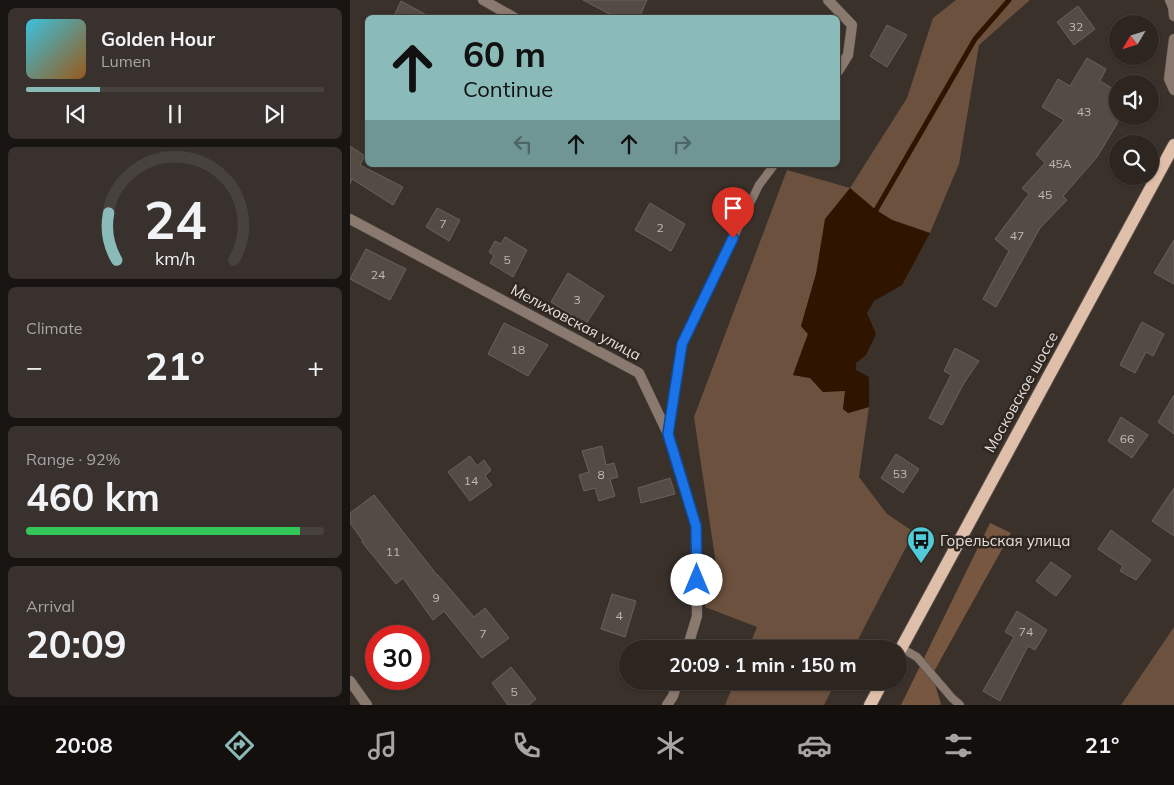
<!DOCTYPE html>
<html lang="en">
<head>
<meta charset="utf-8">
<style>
	body { margin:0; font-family:Mulish,sans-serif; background:#38312d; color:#f1f3f6; height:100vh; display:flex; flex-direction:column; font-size:19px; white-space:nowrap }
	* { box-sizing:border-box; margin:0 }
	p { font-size:16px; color:#a6a5a5 }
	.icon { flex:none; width:28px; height:28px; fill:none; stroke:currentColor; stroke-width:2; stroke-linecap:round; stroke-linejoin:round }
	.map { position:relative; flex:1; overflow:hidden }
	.sheet { display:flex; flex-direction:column; gap:8px; padding:8px; background:#181412; width:350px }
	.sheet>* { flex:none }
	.hud { position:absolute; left:15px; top:15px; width:475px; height:152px; border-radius:8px; box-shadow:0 1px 4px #0004,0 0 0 1px #48423e; background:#8bbbb9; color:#111; overflow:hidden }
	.needle { width:32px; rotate:232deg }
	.buttons { position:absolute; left:759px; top:15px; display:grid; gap:10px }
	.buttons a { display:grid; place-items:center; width:50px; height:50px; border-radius:50%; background:#2c2520; box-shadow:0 1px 4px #0004,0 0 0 1px #48423e; font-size:25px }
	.speed { position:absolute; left:15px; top:625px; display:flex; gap:10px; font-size:25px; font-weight:700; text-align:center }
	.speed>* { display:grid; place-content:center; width:65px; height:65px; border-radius:50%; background:#2c2520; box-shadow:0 1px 4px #0004,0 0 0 1px #48423e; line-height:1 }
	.speed .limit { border:8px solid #d22; background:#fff; color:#111 }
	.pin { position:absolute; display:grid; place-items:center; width:42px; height:42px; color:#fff; margin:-51px -21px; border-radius:50% 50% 50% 0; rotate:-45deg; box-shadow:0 0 5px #0007 }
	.pin .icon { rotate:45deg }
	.me { position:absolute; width:55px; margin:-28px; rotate:0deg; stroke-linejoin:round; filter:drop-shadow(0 0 4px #0008) }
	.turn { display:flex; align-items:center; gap:18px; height:105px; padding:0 15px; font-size:22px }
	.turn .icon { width:65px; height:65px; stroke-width:2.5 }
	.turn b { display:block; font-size:35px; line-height:42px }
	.lanes { display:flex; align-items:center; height:48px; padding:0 15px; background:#0003; justify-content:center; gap:25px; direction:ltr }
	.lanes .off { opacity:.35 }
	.big { font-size:38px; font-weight:700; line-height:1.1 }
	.sheet .widget { flex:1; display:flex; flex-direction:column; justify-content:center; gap:8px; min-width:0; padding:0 18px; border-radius:8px; background:#38312d }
	.sheet .dial { align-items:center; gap:0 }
	.dial svg { height:130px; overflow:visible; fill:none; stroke:#48423e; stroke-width:7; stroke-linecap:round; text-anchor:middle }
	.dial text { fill:#f1f3f6; stroke:none }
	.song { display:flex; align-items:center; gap:15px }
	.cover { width:60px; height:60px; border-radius:8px; background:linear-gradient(135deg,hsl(190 70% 55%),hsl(30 70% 35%)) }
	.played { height:5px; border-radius:2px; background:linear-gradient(90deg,#8bbbb9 25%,#48423e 25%) }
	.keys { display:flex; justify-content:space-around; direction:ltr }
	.heat { display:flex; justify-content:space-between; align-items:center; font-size:28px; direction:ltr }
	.charge { height:8px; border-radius:4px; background:linear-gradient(90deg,#34c759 92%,#48423e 0) }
	.trip { position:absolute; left:269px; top:640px; width:288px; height:50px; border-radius:25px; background:#2c2520; box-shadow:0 1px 4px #0004,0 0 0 1px #48423e; font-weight:700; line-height:50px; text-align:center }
	.menu { display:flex; height:80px; justify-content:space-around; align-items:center; background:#120f0d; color:#a6a5a5 }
	.menu .icon { width:35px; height:35px }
	.menu .selected { color:#8bbbb9 }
	.menu b { font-size:22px; color:#f1f3f6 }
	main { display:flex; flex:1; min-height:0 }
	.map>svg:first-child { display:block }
</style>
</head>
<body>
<main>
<section class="sheet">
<div class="widget">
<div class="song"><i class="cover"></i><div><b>Golden Hour</b><p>Lumen</p></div></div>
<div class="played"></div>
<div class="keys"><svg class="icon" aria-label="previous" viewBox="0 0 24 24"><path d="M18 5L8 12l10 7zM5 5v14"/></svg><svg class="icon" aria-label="pause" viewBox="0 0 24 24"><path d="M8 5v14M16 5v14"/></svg><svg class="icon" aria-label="next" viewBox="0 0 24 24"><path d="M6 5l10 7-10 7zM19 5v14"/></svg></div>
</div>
<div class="widget dial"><svg viewBox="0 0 100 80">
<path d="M14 69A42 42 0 1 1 86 69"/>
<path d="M14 69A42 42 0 0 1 9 40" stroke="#8bbbb9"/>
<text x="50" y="56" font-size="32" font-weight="700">24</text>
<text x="50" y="72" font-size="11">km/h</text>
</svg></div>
<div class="widget"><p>Climate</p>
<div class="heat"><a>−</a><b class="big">21°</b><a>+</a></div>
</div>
<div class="widget"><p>Range · 92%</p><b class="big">460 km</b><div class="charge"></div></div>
<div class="widget"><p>Arrival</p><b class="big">20:09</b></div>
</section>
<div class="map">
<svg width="824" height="705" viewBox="0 0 824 705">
	<rect width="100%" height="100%" fill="#3a312b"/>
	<g fill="#6c513e">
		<path d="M606 0H680L629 45 609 164 580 233 542 220 526 210 466 274 451 326 458 334 443 375 460 378 473 392 496 390 493 409 498 413 519 407 509 477 537 514 564 532 503 649H398L407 627 355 607 366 564 344 417 437 170 500 188 557 98 583 18Z"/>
		<path d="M824 627V705H771Z"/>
		<path d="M385 681H486L474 705H375Z"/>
	</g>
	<path fill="#785740" d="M640 523 661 533 582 675 591 704 590 705H551Z"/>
	<path fill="#2f1400" d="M500 188 526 210 542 220 580 233 552 285 524 301 517 313 526 334 516 355 506 363V370L519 377V407L498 413 493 409 495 391 473 392 460 378 443 375 458 334 451 326 466 274 475 219Z"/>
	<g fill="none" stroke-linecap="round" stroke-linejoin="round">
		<path stroke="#2f1400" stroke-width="5" d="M526 210 625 39 659 0"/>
	</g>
	<g fill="#554b45" stroke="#6b615a">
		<path d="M233 0H297L289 18H267Z"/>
		<path d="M51 1 82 18H43Z"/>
		<path d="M728 6 745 29 724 45 707 22Z"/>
		<path d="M537 25 557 35 537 67 520 56Z"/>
		<path d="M737 58 756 69 750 81 768 92V122L747 157 713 196 717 200 690 228 646 307 633 299 659 251 645 239 679 194 672 188 695 163 686 154 714 120 692 107 708 79 720 86Z"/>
		<path d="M0 146 15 156 10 165 53 187 43 205 2 179 0 184Z"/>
		<path d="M300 203 335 224 321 251 285 230Z"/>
		<path d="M87 208 110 220 99 241 76 227Z"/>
		<path d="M155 237 177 250 163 277 140 263 144 256 139 252 145 241 151 244Z"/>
		<path d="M824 240V284L804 273Z"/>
		<path d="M16 249 56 269 40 300 0 279Z"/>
		<path d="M218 273 254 296 236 324 201 302Z"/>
		<path d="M792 322 814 334 803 356 796 352 785 373 770 365Z"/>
		<path d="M154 323 198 345 178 376 138 354Z"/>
		<path d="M605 348 629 361 614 383 592 425 579 418 601 375 594 371Z"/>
		<path d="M824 395V434L808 422Z"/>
		<path d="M771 417 798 435 782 458 758 441Z"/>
		<path d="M252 446 256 465 264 463 268 477 260 479 265 496 249 501 245 488 234 491 229 475 239 472 232 451Z"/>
		<path d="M546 454 569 469 553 493 531 478Z"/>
		<path d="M120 456 127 466 134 460 141 470 135 476 142 485 120 501 98 472Z"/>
		<path d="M320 478 325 494 291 503 288 488Z"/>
		<path d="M824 488V536L802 521Z"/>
		<path d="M24 495 87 575H88L124 617 135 608 159 638 132 658 94 611 83 620 53 578 46 584 12 542 13 541 0 523V513Z"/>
		<path d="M761 530 801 560 786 580 770 571 773 566 748 549Z"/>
		<path d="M701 562 721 576 706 596 686 581Z"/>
		<path d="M262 594 286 601 275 637 251 629Z"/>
		<path d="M667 611 697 630 685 650 678 646 650 701 633 691 664 637 655 632Z"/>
		<path d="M161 667 186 699 179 705H158L142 683Z"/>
	</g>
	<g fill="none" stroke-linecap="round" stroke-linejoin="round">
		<g stroke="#554d47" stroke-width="9">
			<g id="service">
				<path d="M318 434 332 344 409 185 424 165"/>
				<path d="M551 648 567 657 602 698 610 705"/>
			</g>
		</g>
		<g stroke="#554d47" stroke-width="11">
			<g id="minor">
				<path d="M133 0 165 18"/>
				<path d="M478 0 502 25 498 55 488 71"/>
				<path d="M820 0 823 7 824 16"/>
				<path d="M824 39 819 79 824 90"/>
				<path d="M0 219 289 373 318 434 346 526 347 616 337 649"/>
				<path d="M0 681 17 705"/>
				<path d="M317 705 323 696 328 681"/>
			</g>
		</g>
		<g stroke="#554d47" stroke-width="14">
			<g id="primary">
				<path d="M548 654 824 145"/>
				<path d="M520 705 533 681"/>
			</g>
		</g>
		<use href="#service" stroke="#89796f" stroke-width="8"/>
		<use href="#minor" stroke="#89796f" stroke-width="10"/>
		<use href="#primary" stroke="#dfbfa9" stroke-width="12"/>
	</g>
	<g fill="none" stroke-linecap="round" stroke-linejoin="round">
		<g stroke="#114b97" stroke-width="12">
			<path id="route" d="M347 580 346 526 318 434 332 344 383 238"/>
		</g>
		<use href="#route" stroke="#1a73e8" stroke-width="9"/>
	</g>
	<defs>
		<g id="bus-pin" transform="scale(1.4375)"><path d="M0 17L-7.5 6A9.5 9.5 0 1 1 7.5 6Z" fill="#52cbd9" stroke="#302721"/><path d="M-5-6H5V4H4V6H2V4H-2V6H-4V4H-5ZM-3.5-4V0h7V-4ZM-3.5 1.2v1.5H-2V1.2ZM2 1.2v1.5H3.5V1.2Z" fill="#111"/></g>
	</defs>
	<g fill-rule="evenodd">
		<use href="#bus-pin" x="571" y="540"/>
	</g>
	<g text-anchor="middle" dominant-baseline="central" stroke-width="5" stroke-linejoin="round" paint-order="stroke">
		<g font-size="12" fill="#c1bab6">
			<text x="726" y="26">32</text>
			<text x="734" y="111">43</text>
			<text x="710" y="163">45А</text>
			<text x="695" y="194">45</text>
			<text x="93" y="223">7</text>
			<text x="310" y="227">2</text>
			<text x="667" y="235">47</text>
			<text x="157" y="259">5</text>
			<text x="28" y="274">24</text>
			<text x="227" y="299">3</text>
			<text x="168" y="349">18</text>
			<text x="777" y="438">66</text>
			<text x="550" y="473">53</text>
			<text x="251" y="474">8</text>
			<text x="121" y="480">14</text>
			<text x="43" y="551">11</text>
			<text x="86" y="597">9</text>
			<text x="269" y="615">4</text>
			<text x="676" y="631">74</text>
			<text x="133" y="633">7</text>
			<text x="164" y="691">5</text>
		</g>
		<g font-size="15" fill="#e5dfdb" stroke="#302721">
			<text transform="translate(226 322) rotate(28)">Мелиховская улица</text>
			<text transform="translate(671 392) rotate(-61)">Московское шоссе</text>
		</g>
		<g font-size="15" fill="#e5dfdb" stroke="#302721" text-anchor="start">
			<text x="590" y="540">Горельская улица</text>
		</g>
	</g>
</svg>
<div class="buttons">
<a><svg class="needle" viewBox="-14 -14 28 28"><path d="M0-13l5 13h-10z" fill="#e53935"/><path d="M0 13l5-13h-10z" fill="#a6a5a5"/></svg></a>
<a><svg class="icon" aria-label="sound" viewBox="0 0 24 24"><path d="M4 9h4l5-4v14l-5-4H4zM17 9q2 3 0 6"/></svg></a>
<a><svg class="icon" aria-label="search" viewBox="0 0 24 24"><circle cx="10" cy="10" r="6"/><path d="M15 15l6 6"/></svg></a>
</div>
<div class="speed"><div class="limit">30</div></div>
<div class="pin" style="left:383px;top:238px;background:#d93025"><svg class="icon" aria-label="arrive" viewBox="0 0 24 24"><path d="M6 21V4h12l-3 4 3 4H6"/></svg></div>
<svg class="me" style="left:347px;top:580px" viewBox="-20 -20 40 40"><circle r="19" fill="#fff"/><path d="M0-13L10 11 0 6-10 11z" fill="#1a73e8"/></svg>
<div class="trip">20:09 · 1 min · 150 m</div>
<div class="hud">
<div class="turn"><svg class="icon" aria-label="ahead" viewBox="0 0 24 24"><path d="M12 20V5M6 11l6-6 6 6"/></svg><div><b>60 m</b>Continue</div></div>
<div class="lanes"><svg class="icon off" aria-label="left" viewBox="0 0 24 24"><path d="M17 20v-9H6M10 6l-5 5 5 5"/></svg><svg class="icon" aria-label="ahead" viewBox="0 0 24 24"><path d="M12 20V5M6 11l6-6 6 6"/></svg><svg class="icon" aria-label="ahead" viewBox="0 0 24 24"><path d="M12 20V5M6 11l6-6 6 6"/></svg><svg class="icon off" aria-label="right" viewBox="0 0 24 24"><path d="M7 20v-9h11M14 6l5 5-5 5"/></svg></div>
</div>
</div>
</main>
<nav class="menu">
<b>20:08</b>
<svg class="icon selected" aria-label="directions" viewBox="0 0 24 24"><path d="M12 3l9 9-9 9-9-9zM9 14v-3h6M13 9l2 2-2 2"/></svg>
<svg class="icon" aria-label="music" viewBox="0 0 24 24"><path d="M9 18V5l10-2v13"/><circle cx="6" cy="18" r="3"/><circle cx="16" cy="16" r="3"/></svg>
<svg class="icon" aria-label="phone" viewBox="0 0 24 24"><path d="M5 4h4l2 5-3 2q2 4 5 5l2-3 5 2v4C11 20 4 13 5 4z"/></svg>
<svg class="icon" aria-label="climate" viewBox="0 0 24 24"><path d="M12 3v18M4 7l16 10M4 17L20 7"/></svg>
<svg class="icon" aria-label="car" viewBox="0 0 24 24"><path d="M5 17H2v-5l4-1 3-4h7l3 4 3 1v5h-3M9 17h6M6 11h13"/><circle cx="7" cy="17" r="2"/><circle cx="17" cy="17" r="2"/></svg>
<svg class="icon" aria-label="filters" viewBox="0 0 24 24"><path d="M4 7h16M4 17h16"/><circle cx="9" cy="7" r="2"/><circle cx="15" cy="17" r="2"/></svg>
<b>21°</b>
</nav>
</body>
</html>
